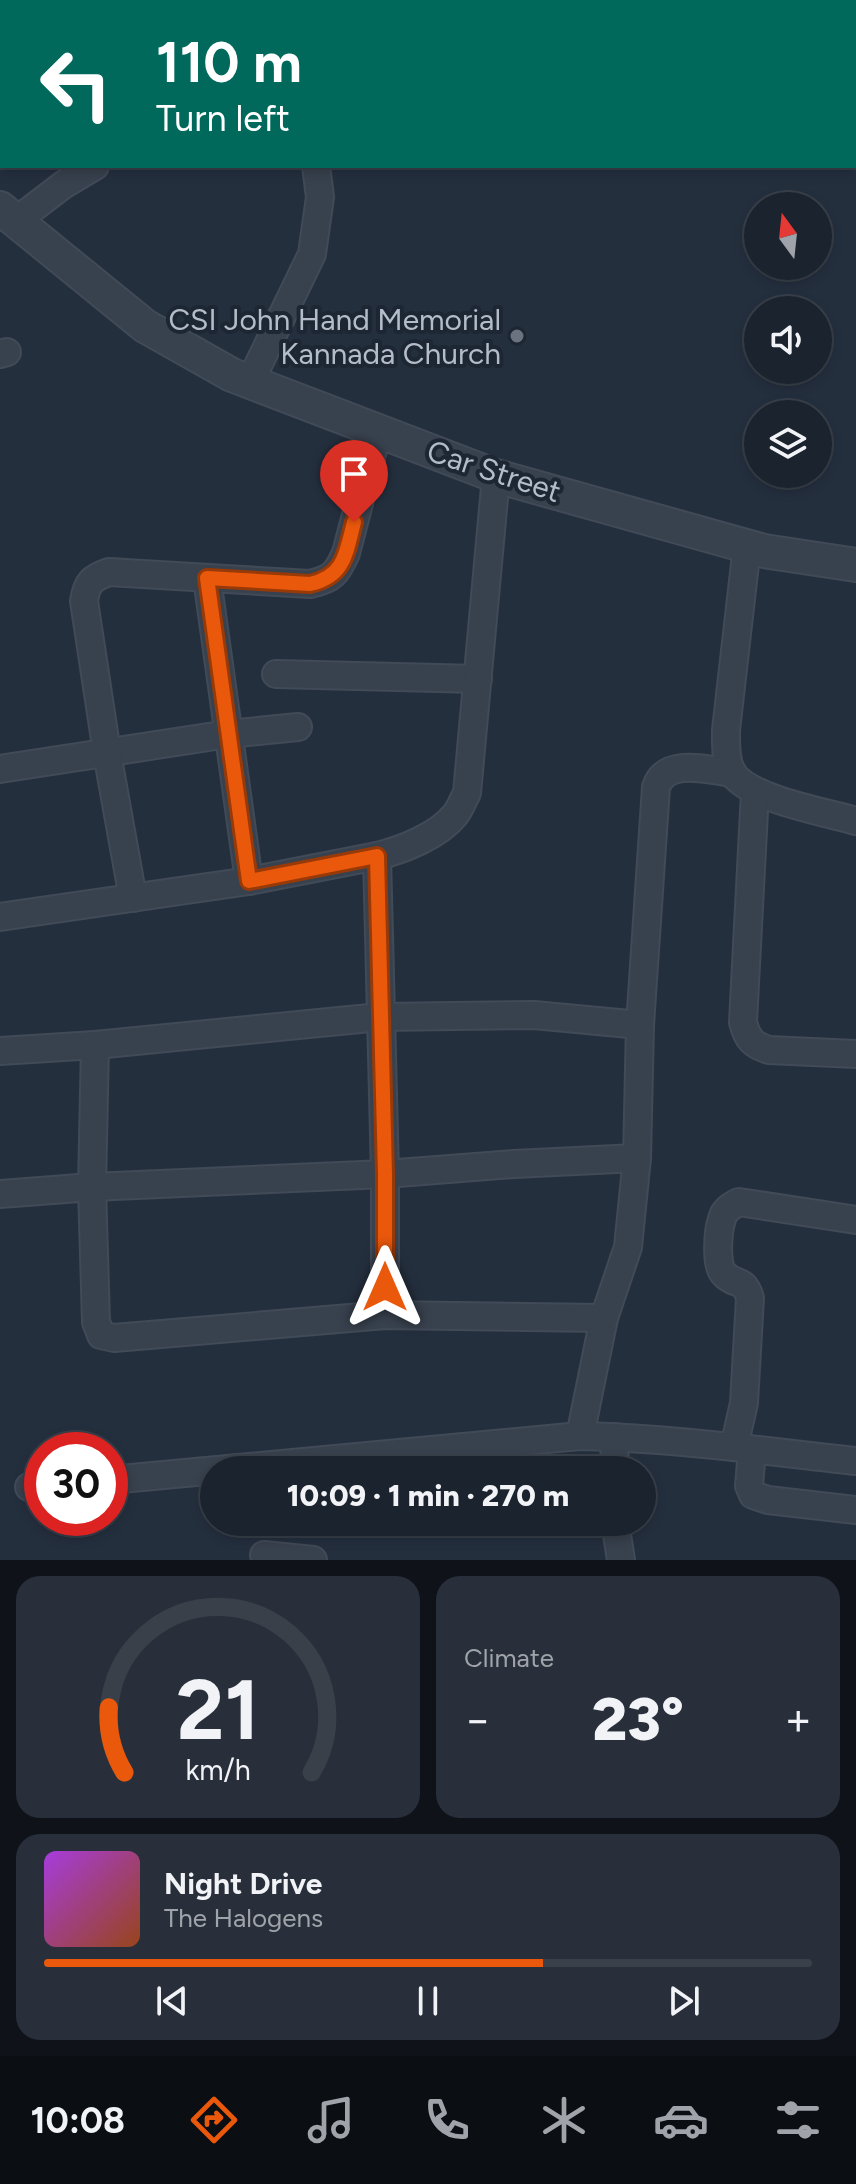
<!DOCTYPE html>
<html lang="en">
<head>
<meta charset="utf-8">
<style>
	body { margin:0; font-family:Figtree,sans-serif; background:#282f3a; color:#f1f3f6; height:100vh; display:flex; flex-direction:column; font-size:30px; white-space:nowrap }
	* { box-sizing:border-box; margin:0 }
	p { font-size:26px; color:#a0a4aa }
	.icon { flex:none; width:44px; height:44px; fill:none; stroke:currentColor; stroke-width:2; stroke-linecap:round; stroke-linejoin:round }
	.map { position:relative; height:1560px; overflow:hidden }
	.sheet { display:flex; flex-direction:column; gap:16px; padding:16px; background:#0f1319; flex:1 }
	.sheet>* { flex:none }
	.top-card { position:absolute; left:0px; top:0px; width:856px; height:168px; box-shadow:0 4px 12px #0003,0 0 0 2px #39404a; background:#00695c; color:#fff; overflow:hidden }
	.needle { width:52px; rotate:345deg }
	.controls { position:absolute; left:744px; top:192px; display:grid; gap:16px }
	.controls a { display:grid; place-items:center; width:88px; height:88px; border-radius:50%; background:#1b232e; box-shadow:0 4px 12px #0003,0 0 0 2px #39404a; font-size:40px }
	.speed { position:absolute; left:24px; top:1432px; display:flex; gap:16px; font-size:40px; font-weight:700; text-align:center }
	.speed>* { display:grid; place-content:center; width:104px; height:104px; border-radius:50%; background:#1b232e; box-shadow:0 4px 12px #0003,0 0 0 2px #39404a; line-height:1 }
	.speed .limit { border:12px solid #d22; background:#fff; color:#111 }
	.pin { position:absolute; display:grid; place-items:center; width:68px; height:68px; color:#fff; margin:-82px -34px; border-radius:50% 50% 50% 0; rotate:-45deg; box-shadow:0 0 8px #0007 }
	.pin .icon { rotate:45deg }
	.me { position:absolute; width:88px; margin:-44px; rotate:0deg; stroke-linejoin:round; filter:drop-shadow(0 0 6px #0008) }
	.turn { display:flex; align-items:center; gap:28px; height:168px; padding:0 24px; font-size:36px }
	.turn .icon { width:104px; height:104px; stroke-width:2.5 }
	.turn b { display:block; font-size:56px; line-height:68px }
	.big { font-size:60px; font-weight:800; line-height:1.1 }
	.sheet .card { flex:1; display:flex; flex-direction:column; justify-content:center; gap:12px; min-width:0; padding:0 28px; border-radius:24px; background:#282f3a }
	.sheet .dial { align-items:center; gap:0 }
	.dial svg { height:208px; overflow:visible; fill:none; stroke:#39404a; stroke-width:7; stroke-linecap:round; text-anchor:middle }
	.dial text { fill:#f1f3f6; stroke:none }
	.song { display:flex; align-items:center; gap:24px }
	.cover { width:96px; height:96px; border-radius:12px; background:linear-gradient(135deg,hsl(280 70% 55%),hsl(20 70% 35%)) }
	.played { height:8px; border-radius:4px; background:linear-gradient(90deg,#ea580c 65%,#39404a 65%) }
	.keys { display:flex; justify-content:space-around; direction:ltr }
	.heat { display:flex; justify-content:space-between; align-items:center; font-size:44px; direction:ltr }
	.sheet .tiles { flex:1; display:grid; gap:16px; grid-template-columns:1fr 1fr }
	.card:last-child { grid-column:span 2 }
	.trip { position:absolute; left:200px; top:1456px; width:456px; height:80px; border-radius:40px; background:#1b232e; box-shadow:0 4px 12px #0003,0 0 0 2px #39404a; font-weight:800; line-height:80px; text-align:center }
	.tabs { display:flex; height:128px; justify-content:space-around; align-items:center; background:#0b0e12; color:#a0a4aa }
	.tabs .icon { width:56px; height:56px }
	.tabs .selected { color:#ea580c }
	.tabs b { font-size:36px; color:#f1f3f6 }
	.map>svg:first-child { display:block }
</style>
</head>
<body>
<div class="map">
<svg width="856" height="1560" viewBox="0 0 856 1560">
	<rect width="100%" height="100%" fill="#242f3e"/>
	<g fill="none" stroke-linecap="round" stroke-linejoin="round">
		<g stroke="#414a57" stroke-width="30">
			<g id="minor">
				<path d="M114 0 115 2"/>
				<path d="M295 0V2"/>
				<path d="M16 221 63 185 95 166"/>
				<path d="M0 354 7 352"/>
				<path d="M250 382 312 254 320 197 316 166"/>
				<path d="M747 546 726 730C726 744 725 762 733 774 751 799 825 812 856 821"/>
				<path d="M207 578 249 881"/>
				<path d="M276 674 478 679"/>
				<path d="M0 769 228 734 298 727"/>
				<path d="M755 792 743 1022C747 1039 753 1045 769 1050L856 1054"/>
				<path d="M377 856 385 1174V1315"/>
				<path d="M133 898 107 753 84 601C87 582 92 578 109 572L310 584C333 579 337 573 346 553L378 431"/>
				<path d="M0 917 249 881 377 856C402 850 438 836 455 815 460 809 463 800 467 793L496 476"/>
				<path d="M95 1045 92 1187 96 1322 101 1335 114 1338 385 1315 604 1318"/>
				<path d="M0 1051 95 1045 380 1017 534 1015 640 1025"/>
				<path d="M0 1194 92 1187 385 1174 514 1164 637 1158"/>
				<path d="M580 1436 604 1318 628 1247 637 1158 640 1025 656 787C666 757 708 770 733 773"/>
				<path d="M614 1437 615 1470"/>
				<path d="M734 1447 744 1403 750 1298C744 1277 735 1286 724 1274 715 1266 718 1230 722 1219 724 1210 731 1206 739 1202L856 1220"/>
				<path d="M752 1450 749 1486 753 1495 768 1500 856 1510"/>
				<path d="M110 1480 580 1436C672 1438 764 1451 856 1461"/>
				<path d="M29 1487 42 1486"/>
				<path d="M615 1522 621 1560"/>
				<path d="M264 1555 313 1560"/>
			</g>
		</g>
		<g stroke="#414a57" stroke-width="36">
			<path id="tertiary" d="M0 208 145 326 232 375 496 476 764 551 856 565"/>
		</g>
		<use href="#minor" stroke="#38414e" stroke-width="26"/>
		<use href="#tertiary" stroke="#38414e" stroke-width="32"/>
	</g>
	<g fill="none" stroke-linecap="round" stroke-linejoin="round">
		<g stroke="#983908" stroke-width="20">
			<path id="route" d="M354 522C346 553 345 576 310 584L207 578 249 881 377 856 385 1174V1287"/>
		</g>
		<use href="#route" stroke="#ea580c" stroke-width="14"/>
	</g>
	<circle fill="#6b7280" stroke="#1d2633" stroke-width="3" cx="517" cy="336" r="8"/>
	<g text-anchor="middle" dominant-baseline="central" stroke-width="8" stroke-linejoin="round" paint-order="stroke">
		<g font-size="30" fill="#b4bcc9" stroke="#1d2633" text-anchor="end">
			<text x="501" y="319">CSI John Hand Memorial<tspan x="501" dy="34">Kannada Church</tspan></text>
		</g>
		<g font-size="30" fill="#b4bcc9" stroke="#1d2633">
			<text transform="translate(494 471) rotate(18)">Car Street</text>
		</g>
	</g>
</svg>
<div class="controls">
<a><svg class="needle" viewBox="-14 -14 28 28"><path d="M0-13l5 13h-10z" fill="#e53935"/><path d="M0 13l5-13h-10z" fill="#a0a4aa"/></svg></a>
<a><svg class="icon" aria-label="sound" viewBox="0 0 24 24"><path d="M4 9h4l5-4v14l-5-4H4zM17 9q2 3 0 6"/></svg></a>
<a><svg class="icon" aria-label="layers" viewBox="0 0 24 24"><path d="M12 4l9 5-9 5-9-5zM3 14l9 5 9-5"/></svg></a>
</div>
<div class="speed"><div class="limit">30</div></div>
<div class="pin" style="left:354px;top:522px;background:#d93025"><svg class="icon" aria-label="arrive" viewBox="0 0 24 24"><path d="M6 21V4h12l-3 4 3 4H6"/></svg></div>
<svg class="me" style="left:385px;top:1287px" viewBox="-20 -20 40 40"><path d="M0-17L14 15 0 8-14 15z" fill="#ea580c" stroke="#fff" stroke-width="4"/></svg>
<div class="trip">10:09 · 1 min · 270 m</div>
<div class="top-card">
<div class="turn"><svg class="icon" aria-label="left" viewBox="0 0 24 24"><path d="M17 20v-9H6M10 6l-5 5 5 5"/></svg><div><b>110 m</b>Turn left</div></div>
</div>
</div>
<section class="sheet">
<div class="tiles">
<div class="card dial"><svg viewBox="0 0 100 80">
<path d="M14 69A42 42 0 1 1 86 69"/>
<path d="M14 69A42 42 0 0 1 8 44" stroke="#ea580c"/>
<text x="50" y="56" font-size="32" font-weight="700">21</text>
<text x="50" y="72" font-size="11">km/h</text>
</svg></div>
<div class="card"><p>Climate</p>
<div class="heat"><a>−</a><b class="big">23°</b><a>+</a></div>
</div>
<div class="card">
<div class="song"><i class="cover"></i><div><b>Night Drive</b><p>The Halogens</p></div></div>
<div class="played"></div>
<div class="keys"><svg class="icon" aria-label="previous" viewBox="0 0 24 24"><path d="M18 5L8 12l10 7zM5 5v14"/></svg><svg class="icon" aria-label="pause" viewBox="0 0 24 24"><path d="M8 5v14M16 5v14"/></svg><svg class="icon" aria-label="next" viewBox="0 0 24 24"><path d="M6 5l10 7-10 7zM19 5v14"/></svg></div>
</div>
</div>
</section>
<nav class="tabs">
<b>10:08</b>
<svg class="icon selected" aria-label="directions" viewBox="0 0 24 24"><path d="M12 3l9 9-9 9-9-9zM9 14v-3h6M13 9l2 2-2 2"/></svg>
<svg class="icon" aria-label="music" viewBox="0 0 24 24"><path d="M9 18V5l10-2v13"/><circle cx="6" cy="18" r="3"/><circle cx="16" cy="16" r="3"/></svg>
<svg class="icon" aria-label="phone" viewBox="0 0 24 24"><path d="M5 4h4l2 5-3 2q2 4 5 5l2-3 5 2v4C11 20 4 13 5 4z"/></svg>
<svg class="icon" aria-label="climate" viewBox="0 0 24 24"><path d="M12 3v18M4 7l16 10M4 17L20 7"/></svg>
<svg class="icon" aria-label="car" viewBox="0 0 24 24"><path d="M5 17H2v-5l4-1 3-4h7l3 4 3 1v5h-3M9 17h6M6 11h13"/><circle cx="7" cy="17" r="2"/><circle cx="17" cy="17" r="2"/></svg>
<svg class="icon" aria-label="filters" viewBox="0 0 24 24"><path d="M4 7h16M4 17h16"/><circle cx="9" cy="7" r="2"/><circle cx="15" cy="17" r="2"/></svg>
</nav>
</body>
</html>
